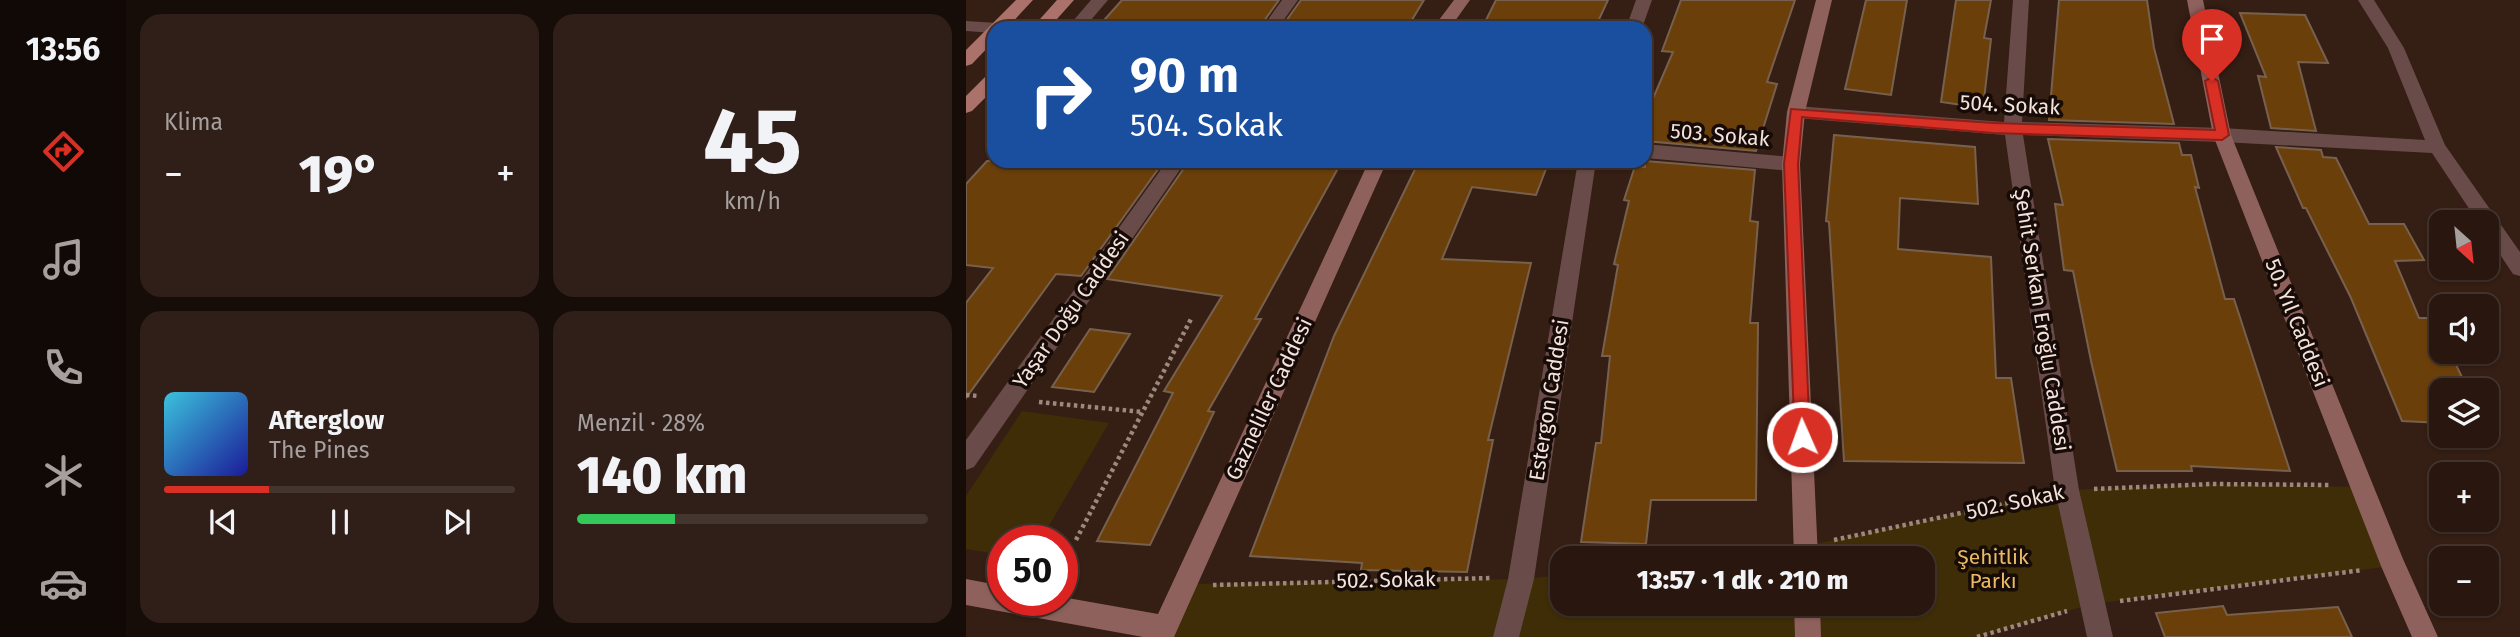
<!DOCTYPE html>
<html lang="tr">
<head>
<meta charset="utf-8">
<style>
	body { margin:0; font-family:"Fira Sans",sans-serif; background:#301f18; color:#f1f3f6; height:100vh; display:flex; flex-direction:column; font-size:26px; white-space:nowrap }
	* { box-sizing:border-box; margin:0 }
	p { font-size:23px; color:#a59f9e }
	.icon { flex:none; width:38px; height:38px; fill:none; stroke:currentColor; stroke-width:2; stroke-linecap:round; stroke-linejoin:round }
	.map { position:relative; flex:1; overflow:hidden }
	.drawer { display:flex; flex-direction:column; gap:14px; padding:14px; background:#160c08; width:840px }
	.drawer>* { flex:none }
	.banner { position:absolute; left:21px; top:21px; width:665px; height:147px; border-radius:21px; box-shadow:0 2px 5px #0004,0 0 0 2px #44352f; background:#1a4fa0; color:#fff; overflow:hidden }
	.needle { width:46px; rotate:153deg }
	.buttons { position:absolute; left:1463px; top:210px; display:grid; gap:14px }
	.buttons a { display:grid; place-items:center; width:70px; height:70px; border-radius:14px; background:#28160f; box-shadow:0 2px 5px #0004,0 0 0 2px #44352f; font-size:35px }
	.speed { position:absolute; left:21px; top:525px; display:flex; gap:14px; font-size:35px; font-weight:700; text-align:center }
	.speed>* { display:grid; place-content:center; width:91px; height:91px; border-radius:50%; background:#28160f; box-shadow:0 2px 5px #0004,0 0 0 2px #44352f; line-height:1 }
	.speed .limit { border:10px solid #d22; background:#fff; color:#111 }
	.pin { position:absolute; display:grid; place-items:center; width:60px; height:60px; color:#fff; margin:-72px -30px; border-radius:50% 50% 50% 0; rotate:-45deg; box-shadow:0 0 7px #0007 }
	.pin .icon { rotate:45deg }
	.me { position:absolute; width:77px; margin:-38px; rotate:358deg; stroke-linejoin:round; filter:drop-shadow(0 0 5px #0008) }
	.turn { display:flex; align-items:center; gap:24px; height:147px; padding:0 28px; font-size:32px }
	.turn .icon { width:91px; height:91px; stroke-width:2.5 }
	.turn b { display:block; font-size:49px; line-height:60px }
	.big { font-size:52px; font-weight:800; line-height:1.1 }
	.drawer .tile { flex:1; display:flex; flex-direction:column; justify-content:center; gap:10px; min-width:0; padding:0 24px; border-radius:21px; background:#301f18 }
	.drawer .dial { align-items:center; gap:0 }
	.dial b { font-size:91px; line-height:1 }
	.song { display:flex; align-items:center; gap:21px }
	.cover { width:84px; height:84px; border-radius:10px; background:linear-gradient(135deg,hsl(190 70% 55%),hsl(240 70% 35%)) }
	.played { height:7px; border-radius:4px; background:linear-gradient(90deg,#d93025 30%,#44352f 30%) }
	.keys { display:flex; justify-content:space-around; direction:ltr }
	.heat { display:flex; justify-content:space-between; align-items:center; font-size:38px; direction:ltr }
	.charge { height:10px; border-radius:5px; background:linear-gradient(90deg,#34c759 28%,#44352f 0) }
	.drawer .tiles { flex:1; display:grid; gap:14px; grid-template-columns:repeat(2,1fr) }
	.trip { position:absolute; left:584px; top:546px; width:385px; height:70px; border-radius:21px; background:#28160f; box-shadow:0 2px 5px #0004,0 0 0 2px #44352f; font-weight:800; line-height:70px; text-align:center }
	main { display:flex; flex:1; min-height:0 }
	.tab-bar { display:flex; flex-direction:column; width:126px; justify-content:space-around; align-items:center; background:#100906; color:#a59f9e }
	.tab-bar .icon { width:49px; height:49px }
	.tab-bar .selected { color:#d93025 }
	.tab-bar b { font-size:32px; color:#f1f3f6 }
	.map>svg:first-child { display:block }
</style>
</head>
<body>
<main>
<nav class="tab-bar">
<b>13:56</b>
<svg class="icon selected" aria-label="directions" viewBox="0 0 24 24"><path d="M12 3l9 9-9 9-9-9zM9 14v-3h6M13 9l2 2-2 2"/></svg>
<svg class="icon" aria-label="music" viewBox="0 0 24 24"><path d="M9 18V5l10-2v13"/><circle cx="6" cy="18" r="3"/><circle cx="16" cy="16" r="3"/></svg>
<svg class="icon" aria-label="phone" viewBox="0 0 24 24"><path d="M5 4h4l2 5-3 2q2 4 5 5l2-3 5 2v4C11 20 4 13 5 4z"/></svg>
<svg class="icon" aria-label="climate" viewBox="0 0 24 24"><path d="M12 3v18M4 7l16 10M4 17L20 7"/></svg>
<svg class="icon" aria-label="car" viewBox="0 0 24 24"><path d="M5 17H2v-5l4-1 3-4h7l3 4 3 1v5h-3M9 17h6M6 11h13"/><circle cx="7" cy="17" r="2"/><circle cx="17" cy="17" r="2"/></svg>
</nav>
<section class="drawer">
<div class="tiles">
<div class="tile"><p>Klima</p>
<div class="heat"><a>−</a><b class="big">19°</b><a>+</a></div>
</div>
<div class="tile dial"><b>45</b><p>km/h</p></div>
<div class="tile">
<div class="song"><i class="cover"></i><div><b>Afterglow</b><p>The Pines</p></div></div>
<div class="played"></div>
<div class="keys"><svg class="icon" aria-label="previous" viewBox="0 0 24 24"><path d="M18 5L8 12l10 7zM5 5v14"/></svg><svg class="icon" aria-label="pause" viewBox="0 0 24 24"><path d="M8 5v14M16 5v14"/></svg><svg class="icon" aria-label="next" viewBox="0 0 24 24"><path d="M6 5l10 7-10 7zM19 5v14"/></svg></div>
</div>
<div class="tile"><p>Menzil · 28%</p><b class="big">140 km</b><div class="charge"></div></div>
</div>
</section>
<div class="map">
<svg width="1554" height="637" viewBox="0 0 1554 637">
	<rect width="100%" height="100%" fill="#351e14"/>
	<g fill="#3e2d07">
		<path d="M56 411 143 423 74 541H37V555L0 549V496Z"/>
		<path d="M1246 484 1396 487 1427 566 1126 604 1011 637H195L218 584 555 579 597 575V604H957V558H739L840 546 1101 490Z"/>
	</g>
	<g fill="#6b3f09" stroke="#77614e" stroke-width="2">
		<path d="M156 0H313L293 28H131Z"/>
		<path d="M335 0H458L441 28H315Z"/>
		<path d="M530 0H642L629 28H516Z"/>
		<path d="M715 0H829L801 82 811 84 790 151 679 141V117L707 52 696 51Z"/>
		<path d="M900 0H941L925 95 879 89Z"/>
		<path d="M990 0H1025L1018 38 1025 39 1017 108 975 102Z"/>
		<path d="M1093 0H1181L1188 48 1208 124 1083 120Z"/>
		<path d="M1274 13 1339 15 1362 63 1332 62 1350 131 1305 128 1292 76 1300 77Z"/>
		<path d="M868 135 1009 147 1012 204 934 198 932 249 1025 257 1030 378H1045L1058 463 878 461 863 222 860 221Z"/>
		<path d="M1082 139 1213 143 1216 155H1225L1233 188 1229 187 1259 299H1268L1324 471 1225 466 1226 471H1151L1125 361 1107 271 1098 270 1089 204 1097 205Z"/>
		<path d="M1310 147 1355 150 1357 157 1370 158 1403 224H1438L1458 260 1429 261 1453 318H1468L1475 333V352H1484L1502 390H1475V423L1436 421 1385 298 1340 208H1337Z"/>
		<path d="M21 161H82L108 165 111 161H198L115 276 90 274 0 398V303L27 268 0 265V184Z"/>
		<path d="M223 161H376L289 319H295L242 411 248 412 184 545 131 541 207 393 198 391 256 296 141 279Z"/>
		<path d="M453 161H583L570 195 506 187 476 259 565 263 522 440H527L501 572 395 570 396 563 284 556 368 336Z"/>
		<path d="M679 161 789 170 784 221 792 222 784 323H792L790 500H685L680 544 615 542 630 443H635L644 356H636L652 265 648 264 663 201 658 200 669 166 679 167Z"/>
		<path d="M124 329 164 334 128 392 86 387Z"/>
		<path d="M1257 606 1261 615 1372 607 1386 637H1199L1190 613Z"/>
	</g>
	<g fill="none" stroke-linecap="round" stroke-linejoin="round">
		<g stroke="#9c887f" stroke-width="4.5" stroke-dasharray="3.5 3.5" stroke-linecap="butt">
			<path d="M0 395 12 396"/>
			<path d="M73 402 177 412"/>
			<path d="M1128 489 1246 484 1364 485"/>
			<path d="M110 540 225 319"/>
			<path d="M868 540 1075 496"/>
			<path d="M739 558 814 550"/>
			<path d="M583 576 597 575"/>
			<path d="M247 585 526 578"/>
			<path d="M1154 601 1397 570"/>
			<path d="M1011 637 1101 611"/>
		</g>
		<g fill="#694c49" fill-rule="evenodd">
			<path d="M125 0H142L118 28H101Z"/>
			<path d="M316 0H332L312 28H296Z"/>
			<path d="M670 0H686L676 28H660Z"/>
			<path d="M1047 0H1063L1056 122 1256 128 1459 140 1422 48 1392 0H1408L1438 48 1479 145 1554 252V276L1547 274 1521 235V222H1512L1466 153 1256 142 1057 135 1113 490 1147 637H1121L1089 490 1039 135 830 118 821 112 830 106 1038 122Z"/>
			<path d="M0 21 31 23 39 28H28V33L0 31Z"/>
			<path d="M679 144 825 157 834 164 825 171 679 158Z"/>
			<path d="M201 161H220L8 467 0 470V440Z"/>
			<path d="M612 161H630L568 579 553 637H527L542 579Z"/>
		</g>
		<g fill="#8f615c" fill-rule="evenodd">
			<path d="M488 0H504L484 28H467Z"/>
			<path d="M850 0H866L839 112 834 164 852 558H828L816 164 821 112Z"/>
			<path d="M1221 0H1237L1265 135 1437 559 1472 637H1446L1415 566 1247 135Z"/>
			<path d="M403 161H421L208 637H177L0 605V579L37 586V600H96V597L192 614Z"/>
			<path d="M828 604H854L855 637H829Z"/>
		</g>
		<g fill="#ab716b" fill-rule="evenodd">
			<path d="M50 0H67L41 28H28V41L6 64 0 66V50Z"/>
			<path d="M91 0H108L83 28H66Z"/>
			<path d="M28 72V89L6 111 0 113V96L22 74Z"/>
		</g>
	</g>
	<path fill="#d93025" stroke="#8d1f18" stroke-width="2" d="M1246 77 1252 81 1263 135 1256 140 1027 133 836 117 832 164 844 437 842 443H829L818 164 825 109 1027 123 1249 130 1239 81Z"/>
	<g text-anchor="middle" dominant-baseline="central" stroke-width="7" stroke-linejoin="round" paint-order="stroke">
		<g font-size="21" fill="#f4e3dc" stroke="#160b07">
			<text transform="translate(1044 105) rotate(3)">504. Sokak</text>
			<text transform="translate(754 135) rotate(5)">503. Sokak</text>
			<text transform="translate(105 310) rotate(-55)">Yaşar Doğu Caddesi</text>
			<text transform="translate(1076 320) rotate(81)">Şehit Serkan Eroğlu Caddesi</text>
			<text transform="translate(1331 323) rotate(68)">50. Yıl Caddesi</text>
			<text transform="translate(303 399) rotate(-65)">Gazneliler Caddesi</text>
			<text transform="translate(583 400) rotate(-81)">Estergon Caddesi</text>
			<text transform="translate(1049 502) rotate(-12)">502. Sokak</text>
			<text transform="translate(420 580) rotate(-1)">502. Sokak</text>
		</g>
		<g font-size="21" fill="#e9bc64" stroke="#160b07">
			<text x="1027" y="557">Şehitlik<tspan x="1027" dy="24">Parkı</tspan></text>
		</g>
	</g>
</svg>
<div class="buttons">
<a><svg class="needle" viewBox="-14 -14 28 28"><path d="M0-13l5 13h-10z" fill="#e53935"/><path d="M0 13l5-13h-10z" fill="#a59f9e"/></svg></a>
<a><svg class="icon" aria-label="sound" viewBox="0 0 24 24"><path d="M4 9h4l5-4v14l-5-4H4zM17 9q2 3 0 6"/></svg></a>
<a><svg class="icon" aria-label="layers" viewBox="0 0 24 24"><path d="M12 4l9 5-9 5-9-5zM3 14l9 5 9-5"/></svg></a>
<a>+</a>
<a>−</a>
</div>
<div class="speed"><div class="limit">50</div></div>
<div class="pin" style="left:1246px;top:81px;background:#d93025"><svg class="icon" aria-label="arrive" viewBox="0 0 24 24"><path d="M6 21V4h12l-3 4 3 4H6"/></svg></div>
<svg class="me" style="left:836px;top:437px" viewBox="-20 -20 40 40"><circle r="17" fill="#d93025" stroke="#fff" stroke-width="3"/><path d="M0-11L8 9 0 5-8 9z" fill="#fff"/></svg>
<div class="trip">13:57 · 1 dk · 210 m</div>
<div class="banner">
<div class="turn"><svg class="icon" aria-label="right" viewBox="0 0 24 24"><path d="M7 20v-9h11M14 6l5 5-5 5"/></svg><div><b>90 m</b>504. Sokak</div></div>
</div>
</div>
</main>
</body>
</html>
